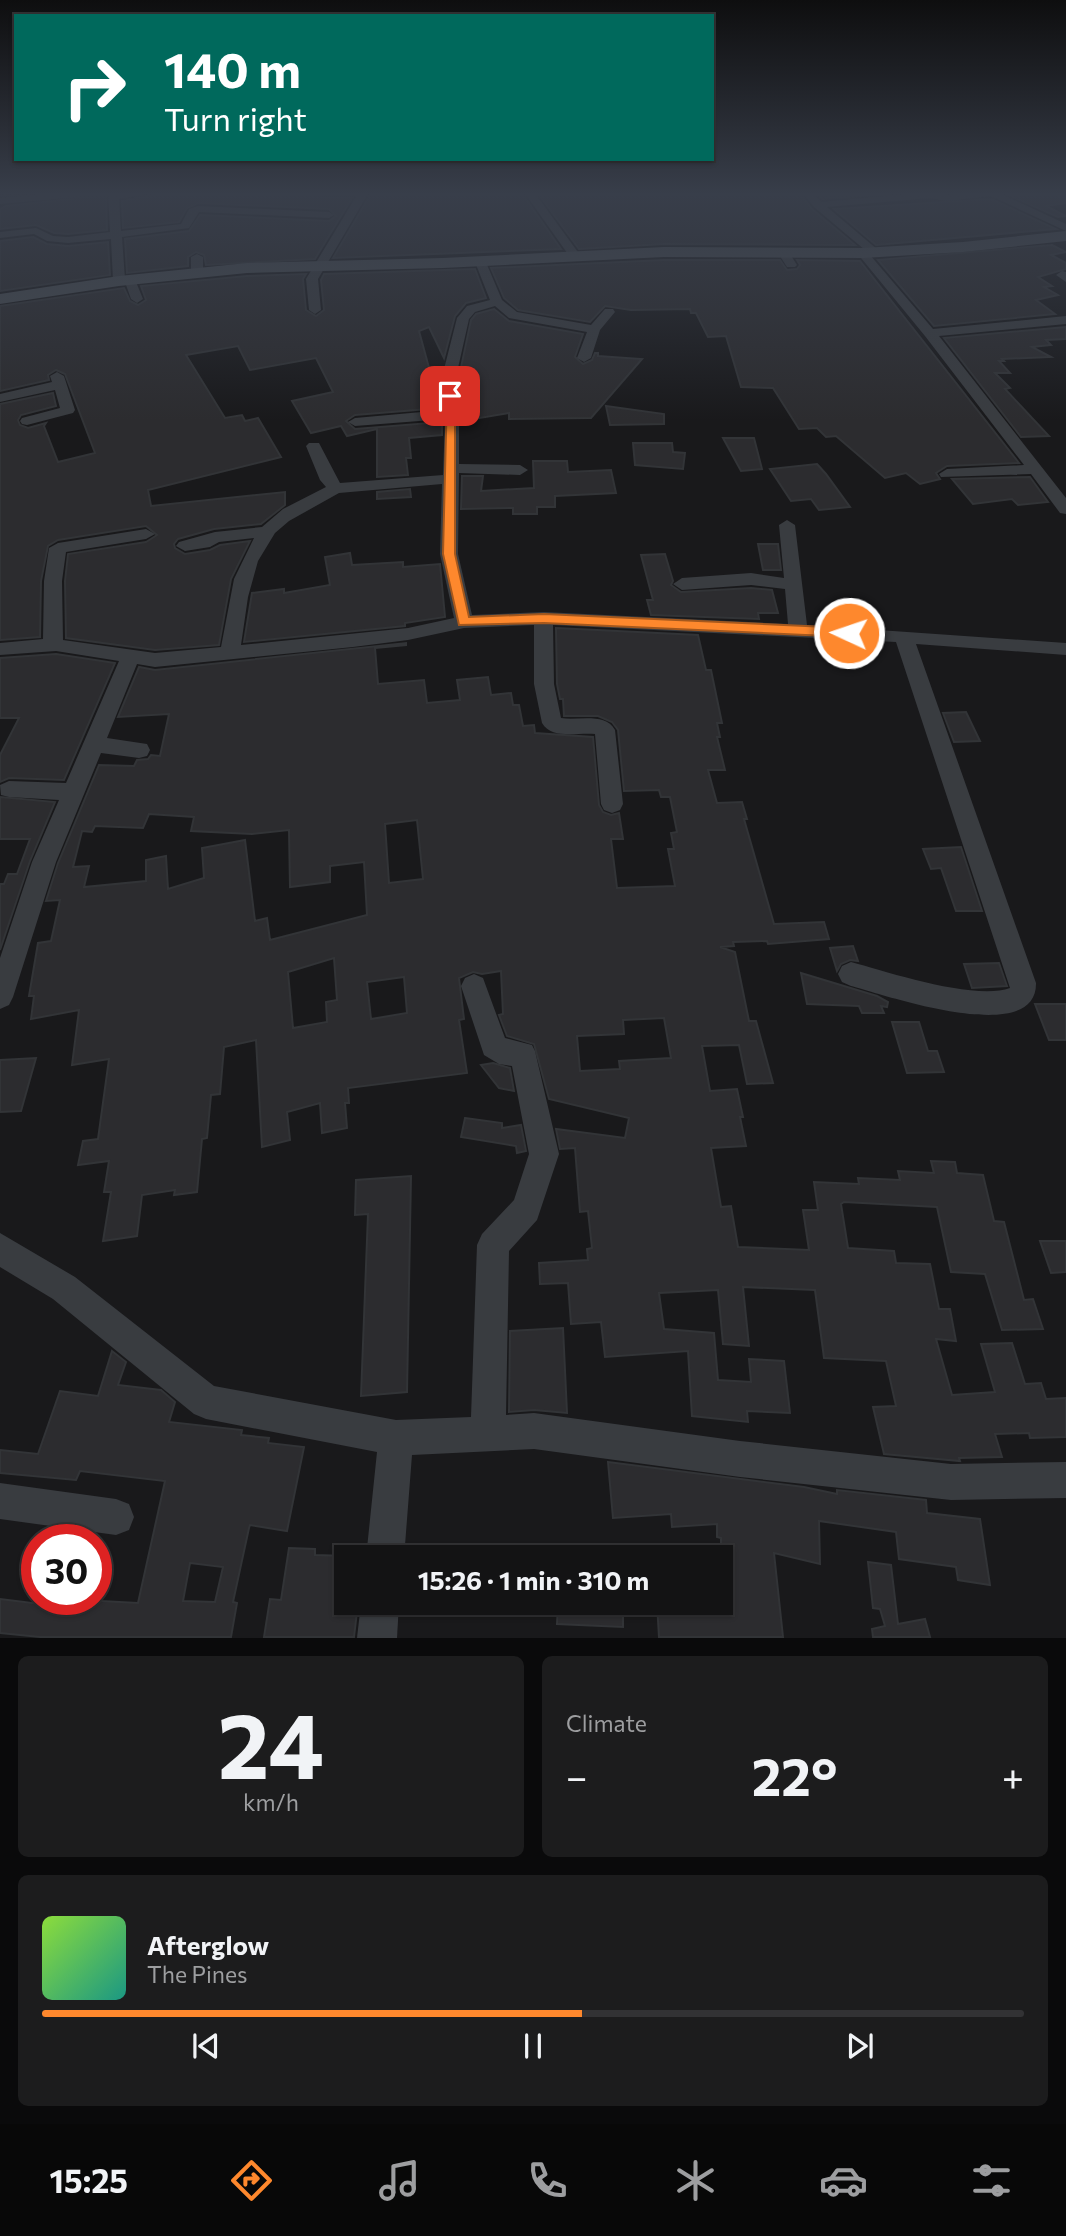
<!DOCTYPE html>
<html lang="en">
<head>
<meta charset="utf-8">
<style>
	body { margin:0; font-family:Commissioner,sans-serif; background:#1c1c1d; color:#f1f3f6; height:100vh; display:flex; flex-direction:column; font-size:26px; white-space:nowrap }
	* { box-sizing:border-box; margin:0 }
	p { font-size:23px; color:#9d9ea0 }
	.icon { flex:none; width:38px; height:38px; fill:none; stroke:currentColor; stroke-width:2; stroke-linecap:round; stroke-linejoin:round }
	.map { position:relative; height:1638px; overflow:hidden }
	.sheet { display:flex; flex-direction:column; gap:18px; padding:18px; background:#0a0a0b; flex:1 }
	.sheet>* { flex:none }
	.banner { position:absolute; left:14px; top:14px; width:700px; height:147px; border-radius:0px; box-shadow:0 2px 5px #0004,0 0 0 2px #323234; background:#00695c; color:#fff; overflow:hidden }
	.speed { position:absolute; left:21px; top:1524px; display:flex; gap:14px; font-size:35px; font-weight:700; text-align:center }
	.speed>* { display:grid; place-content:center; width:91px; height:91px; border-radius:50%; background:#131314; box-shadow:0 2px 5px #0004,0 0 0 2px #323234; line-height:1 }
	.speed .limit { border:10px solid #d22; background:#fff; color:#111 }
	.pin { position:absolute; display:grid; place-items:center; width:60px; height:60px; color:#fff; margin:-30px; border-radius:14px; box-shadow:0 4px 10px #0006 }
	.me { position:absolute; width:77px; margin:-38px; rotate:273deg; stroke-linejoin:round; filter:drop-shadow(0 0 5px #0008) }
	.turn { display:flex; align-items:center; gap:24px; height:147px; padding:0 35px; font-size:32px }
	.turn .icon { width:91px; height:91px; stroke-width:2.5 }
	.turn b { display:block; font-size:49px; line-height:60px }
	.big { font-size:52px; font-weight:700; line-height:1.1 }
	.sheet .card { flex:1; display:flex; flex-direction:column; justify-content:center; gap:10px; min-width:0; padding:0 24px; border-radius:10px; background:#1c1c1d }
	.sheet .dial { align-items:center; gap:0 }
	.dial b { font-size:91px; line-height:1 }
	.song { display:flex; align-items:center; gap:21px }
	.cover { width:84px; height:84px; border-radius:10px; background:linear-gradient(135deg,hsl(90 70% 55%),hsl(170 70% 35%)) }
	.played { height:7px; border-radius:4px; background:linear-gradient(90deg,#fe882d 55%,#323234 55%) }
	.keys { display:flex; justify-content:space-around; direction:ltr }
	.heat { display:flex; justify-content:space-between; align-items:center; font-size:38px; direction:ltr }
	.sheet .tiles { flex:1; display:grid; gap:18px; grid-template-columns:1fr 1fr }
	.card:last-child { grid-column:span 2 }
	.trip { position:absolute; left:334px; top:1545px; width:399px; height:70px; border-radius:0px; background:#131314; box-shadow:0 2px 5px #0004,0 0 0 2px #323234; font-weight:700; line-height:70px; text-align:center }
	.menu { display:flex; height:112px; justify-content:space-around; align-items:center; background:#080808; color:#9d9ea0 }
	.menu .icon { width:49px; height:49px }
	.menu .on { color:#fe882d }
	.menu b { font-size:32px; color:#f1f3f6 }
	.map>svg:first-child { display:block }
</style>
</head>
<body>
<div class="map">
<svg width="1066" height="1638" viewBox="0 0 1066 1638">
	<rect width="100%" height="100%" fill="#19191b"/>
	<g fill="#2c2c2f" stroke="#323437" stroke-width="2" fill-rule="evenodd">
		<path d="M157 192H317L325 198H352L315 259 206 265 204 255 196 252 188 257V266L127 273 125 239 189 231 200 215 329 221 336 216 329 209 198 203 187 208 179 222 123 228 122 201 155 195Z"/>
		<path d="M372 192H521L561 249 333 258Z"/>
		<path d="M537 192H799L812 209 855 245 664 244 579 249Z"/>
		<path d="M815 192H906L822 199Z"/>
		<path d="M1002 192H1066V203L1046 206 1066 216 1058 217Z"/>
		<path d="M106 195 107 230 68 234 54 233 36 225 0 229V209L6 206Z"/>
		<path d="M991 199 1056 229 876 245 834 209Z"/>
		<path d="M33 237 47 244 68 246 108 242 110 275 0 291V241Z"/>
		<path d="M1052 245 1066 252 1051 255 1066 263V269L1038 277 1052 286 1044 287 1058 295 1036 300 1055 314 934 326 878 260Z"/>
		<path d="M664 260H780L787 270 797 269 800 265 797 260 860 261 1019 463 947 466 936 473 940 479 920 484 906 473 885 478 836 436 826 437 817 428 799 429 773 388 741 387 726 336 708 337 696 313H691L690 309 631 310 605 306 590 322 518 310 504 298 491 268Z"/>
		<path d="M475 269 486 298 466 303 455 316 444 358 429 327 419 331 440 408 355 415 346 421 355 429 442 422V435L409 438 411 458H406L408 475 377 477V429L347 436 341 426 311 433 292 401 333 392 316 358 250 370 238 346 186 355 225 418 242 415 245 421 258 418 281 457 148 490 151 506 285 492V505L261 524 214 529 178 539 174 544 175 548 185 554 210 550 220 545 250 541 231 579 219 645 155 650 66 638 65 581 68 554 146 542 157 535 146 526 58 540 48 546 41 581 40 637 0 640V404L53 393 56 406 21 415 18 420 20 425 28 428 46 423 44 426 58 462 95 453 65 374 56 370 48 375 49 380 0 391V306L124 288 130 301 138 305 146 300 141 286 247 276 306 274 303 279 306 310 316 316 324 310 321 280 324 274Z"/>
		<path d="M494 309 509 321 583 334 575 357 583 364 592 360 595 353H598V356L642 359 591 418 509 419V413L474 419 460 389 459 377 471 320 476 314Z"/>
		<path d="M1066 327V339L1046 340 1051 345 1032 347 1051 357 1002 359 1004 361H999L1010 373H995L1010 388 1005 389 1049 436 1021 437 944 338Z"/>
		<path d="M606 406 664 414V424L610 425Z"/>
		<path d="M723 438H754L762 469 741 471Z"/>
		<path d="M633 443H672L673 452 685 453 683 469 635 465Z"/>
		<path d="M533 461H567L568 472 611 470 616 493 555 496V507H537V514H513V508L461 509 462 476H483L481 491 534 488Z"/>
		<path d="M817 464 826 474 850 507 819 510 811 499 791 501 770 469Z"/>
		<path d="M1030 477 1048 502 1018 505 1012 499 973 504 952 479Z"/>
		<path d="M410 489 411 497 377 499V492Z"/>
		<path d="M758 544H778L781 570H763Z"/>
		<path d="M350 553 352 565 403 562V567L440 564 445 617 405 623V626L244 642 252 593 284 589V593L330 585 325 557Z"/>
		<path d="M665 554 673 581 671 585 681 592 751 588 772 590 778 613H758L759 619 651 615 647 600H653L641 555Z"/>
		<path d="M556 628 698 635 706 670H711L722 723H717L720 737H717L725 770H708L717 803 742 802 747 819H744L774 924 824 922 829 939 768 944 767 941 733 942 734 946 720 947 735 952 749 1021H756L773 1083 747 1084 739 1045 702 1046 710 1091 737 1089 743 1117H740L746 1146 711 1148 721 1207 731 1206 738 1247 809 1250 803 1210H818L814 1182 859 1184 858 1178 900 1180 898 1171 934 1173 931 1161 955 1162 957 1173 983 1175 994 1221 1004 1222 1024 1300 1033 1299 1043 1329 1002 1330 985 1274 951 1272 937 1207 844 1202 841 1204 848 1248 894 1251 896 1263 930 1264 939 1309H950L956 1341 936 1339 952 1395 995 1392 981 1344 1012 1343 1025 1384 1041 1383 1046 1399 1066 1398V1437L1030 1438 1029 1433 995 1434 1002 1457 959 1458 960 1461 884 1454 873 1407 896 1406 886 1361 824 1358 815 1290 743 1287 749 1346 723 1344 718 1290 659 1293 664 1329 714 1333 718 1380 751 1382 749 1359 784 1361 790 1413 747 1411 748 1422 692 1416 688 1351 605 1357 601 1322 571 1324 568 1283 540 1284 539 1263 588 1260 587 1249 592 1248 588 1211 580 1212 575 1148 560 1149 556 1129 625 1138 629 1118 549 1099 534 1044 507 1036 499 1015 503 1014 501 971 482 974 473 972 459 978 464 1019 459 1020 467 1073 348 1088 349 1103H345L347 1128 322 1133 320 1103 287 1112 290 1140 262 1147 256 1040 224 1047 220 1094 211 1095 207 1138 202 1139 197 1192 174 1195 175 1190 142 1195 137 1236 103 1241 111 1192H104L109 1161 78 1165 83 1141 98 1139 109 1059 72 1065 79 1010 31 1019 34 996H29L38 943 51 941 60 900 46 901 58 863 99 765 134 766 137 760 148 759 151 755 160 756 169 714 118 717 139 667 155 670 406 643V645L375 648 378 684 424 680 427 703 460 700 457 680 488 677 491 695 511 693 513 705H519L523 726 534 725 535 733 593 737 599 805 603 812 611 815 619 813 623 839H611L617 888 675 886 668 849H674L671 833 677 832 670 797H661L659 790 624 791 618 730 612 722 598 716H564L563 699H560L557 684ZM149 814 194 817 191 831 252 834 289 830 290 887 330 882V866L364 862 367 915 270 940 267 918 255 921 245 840 202 848 204 878 168 889 166 856 146 860V881L84 887 89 866 73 867 82 831 92 832 95 826 143 828ZM417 820 423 879 389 883 385 824ZM334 958 337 1000 326 1002 327 1022 293 1028 288 972ZM404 977 407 1013 371 1019 367 982ZM664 1018 671 1058 619 1061 620 1069 580 1071 577 1036 624 1034 623 1020Z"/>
		<path d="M56 654 115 663 64 780 9 778 0 782V755L19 718H0V658Z"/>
		<path d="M966 712 980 741 954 742 943 713Z"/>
		<path d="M0 797 55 802 30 861 0 950V884H4L8 874H17L30 839H0Z"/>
		<path d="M961 847 982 911H956L941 868 931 869 923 849Z"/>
		<path d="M853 946 858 961 850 960 841 964 837 971 830 948Z"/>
		<path d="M999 963 1007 986 972 988 964 964Z"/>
		<path d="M801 973 877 996 888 1002 887 1007 881 1006 884 1013H862L859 1006 807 1004Z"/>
		<path d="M1035 1004H1066V1040H1049Z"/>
		<path d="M892 1022H919L928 1051H937L944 1072 907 1073Z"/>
		<path d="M36 1058 21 1111 0 1112V1060Z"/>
		<path d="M493 1063 510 1068 514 1091 499 1088 481 1065Z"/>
		<path d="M465 1118 502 1123V1128L521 1125 526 1151 517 1153 516 1146 461 1137Z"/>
		<path d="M411 1176 407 1392 361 1396 368 1214 355 1215 356 1180Z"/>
		<path d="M1040 1241H1066V1272L1051 1273Z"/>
		<path d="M563 1328 567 1413 534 1410 509 1412 510 1331Z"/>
		<path d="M112 1351 126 1362 118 1385 161 1390 175 1402 169 1422 242 1430 241 1435 269 1438 268 1443 304 1447 287 1531 250 1525 249 1528 233 1602 237 1603 231 1637H40L0 1633V1599L80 1609 83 1600 138 1603 165 1481 80 1471 76 1480 0 1473V1450L38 1454 60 1391 98 1396ZM190 1563 223 1567 215 1602 183 1601Z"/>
		<path d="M608 1462 804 1487 837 1494V1490L926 1500 927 1513 980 1519 990 1585 958 1580 956 1567 899 1559 896 1532 819 1521 820 1564 774 1553 783 1637H659L657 1603H721V1538L717 1537V1524L672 1527 671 1514 613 1518Z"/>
		<path d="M289 1548 315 1549V1555L346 1556V1603H358L354 1637H264L270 1599 281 1600Z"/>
		<path d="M868 1562 891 1565 898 1624 925 1619 930 1637H873L872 1629 885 1626 880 1609 873 1608Z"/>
		<path d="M558 1603H623V1627L557 1624Z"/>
	</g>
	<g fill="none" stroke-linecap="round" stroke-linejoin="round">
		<g fill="#393c40" fill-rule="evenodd">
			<path d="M71 192H106L101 195 0 204V198Z"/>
			<path d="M108 192H154L119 199 121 231 181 224 189 209 198 206 329 212 334 215 329 218 199 212 189 228 122 237 125 279 134 277 143 299 137 303 131 299 125 282 119 285 113 281 111 239 68 243 47 241 34 234 0 238V232L36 228 53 236 68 237 110 232Z"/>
			<path d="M320 192H369L318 279 321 310 315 314 309 310 306 279 357 195H325Z"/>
			<path d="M524 192H534L580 255 578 257H570Z"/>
			<path d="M802 192H812L821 202 930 192 947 195 997 192 1066 224V231L991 196 947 201 930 198 827 207 878 250V254L870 255 933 329 1066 316V324L939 336 1066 498V514L1060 513 1031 474 941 477 939 474 947 469 1024 465 925 336 857 253 865 250 814 207Z"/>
			<path d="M780 251H788L797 265 795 267H787L778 253Z"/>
			<path d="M197 254 203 257V273L197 277 191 273V257Z"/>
			<path d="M477 260H485L502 300 517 312 591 325 605 309H613L615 312 600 330 591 358 584 362 577 358 587 332 509 318 495 306 475 312 469 319 456 377 459 414V464L520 465 528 470 520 475 459 473 458 554 472 615 544 612 788 624 785 589 751 585 682 590 673 584 682 578 751 573 784 578 779 525 787 520 795 525 807 625 1066 643V655L916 644 1036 983C1037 1048 885 995 851 986L842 982 838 974 842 966 851 962C888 972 975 1001 1010 988L896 642 553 625 554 684 561 718C578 721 605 712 615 730L623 804 620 810 612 813 604 810 601 804 595 734C578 732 552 740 542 723L534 684V625L464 628 408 640 353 647 155 667 137 664 107 738 147 744 150 750 147 756 139 758 101 753 56 862 13 997 9 1005 0 1009V958L32 862 59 800 9 797 1 795 0 785 9 781 66 783 119 661 56 651 0 655V643L43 639 44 581 49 548 58 543 146 529 155 534 146 539 66 552 62 581 63 640 155 653 221 647 234 579 254 538 219 542 210 547 185 551 176 546 179 542 215 532 262 527 283 509 326 487 320 480 306 446 309 443H319L340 483 443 475 445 419 355 426 348 422 355 418 444 410 442 377 457 318 467 306 490 300 475 262ZM442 484 440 554 454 618 408 628 241 645 248 597 258 561 275 533 289 521 339 493Z"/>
			<path d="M1062 271 1066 272V282L1056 275Z"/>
			<path d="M57 372 64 376 75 410 73 413 27 425 22 424 20 421 22 418 60 408 55 390 0 402V394L52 382 50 376Z"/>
			<path d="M474 974 483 978 505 1038 532 1045 535 1051 559 1154 537 1220 509 1251 506 1415 534 1413 740 1441 951 1464 1066 1462V1498L951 1500 740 1477 534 1449 412 1455 404 1558H366L377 1452 206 1419 194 1414 53 1299 0 1267V1233L75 1277 214 1386 396 1420 471 1417 477 1245 482 1234 514 1200 529 1154 512 1066 499 1064 484 1055 461 986 465 978Z"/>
			<path d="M0 1483 116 1499 129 1504 134 1517 129 1530 116 1535 0 1519Z"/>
			<path d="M361 1603H399L397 1638H357Z"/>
		</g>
		<path fill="#474c51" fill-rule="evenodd" d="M1066 231V241L963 252 863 258 664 257 443 268 247 273 119 286 0 304V294L119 276 247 263 443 258 664 247 863 248 963 242Z"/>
	</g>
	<linearGradient id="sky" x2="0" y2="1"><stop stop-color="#0e0e0f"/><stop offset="0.46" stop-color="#383e4a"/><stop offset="1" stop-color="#383e4a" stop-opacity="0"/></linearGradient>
	<rect width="1066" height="421" fill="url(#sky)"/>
	<path fill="#fe882d" stroke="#a5581d" stroke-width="2" d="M447 393 455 396V554L469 617 544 614 849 628 855 633 849 637 544 623 459 625 443 554Z"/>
</svg>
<div class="speed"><div class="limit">30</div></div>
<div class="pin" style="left:450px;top:396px;background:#d93025"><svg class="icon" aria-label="arrive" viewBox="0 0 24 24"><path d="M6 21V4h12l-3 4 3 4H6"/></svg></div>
<svg class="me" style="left:849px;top:633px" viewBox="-20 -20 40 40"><circle r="17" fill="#fe882d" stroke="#fff" stroke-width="3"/><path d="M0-11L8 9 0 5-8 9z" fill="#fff"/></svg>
<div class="trip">15:26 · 1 min · 310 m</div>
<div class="banner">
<div class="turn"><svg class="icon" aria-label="right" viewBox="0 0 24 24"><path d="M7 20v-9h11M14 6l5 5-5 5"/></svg><div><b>140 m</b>Turn right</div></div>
</div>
</div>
<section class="sheet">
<div class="tiles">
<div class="card dial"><b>24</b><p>km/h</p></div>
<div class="card"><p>Climate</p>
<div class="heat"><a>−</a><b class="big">22°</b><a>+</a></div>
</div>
<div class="card">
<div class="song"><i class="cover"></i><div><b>Afterglow</b><p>The Pines</p></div></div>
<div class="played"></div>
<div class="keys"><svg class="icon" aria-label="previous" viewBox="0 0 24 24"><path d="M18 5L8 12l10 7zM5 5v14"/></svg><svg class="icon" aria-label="pause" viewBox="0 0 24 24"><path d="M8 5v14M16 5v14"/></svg><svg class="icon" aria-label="next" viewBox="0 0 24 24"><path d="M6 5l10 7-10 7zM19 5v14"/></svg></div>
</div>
</div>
</section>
<nav class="menu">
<b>15:25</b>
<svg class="icon on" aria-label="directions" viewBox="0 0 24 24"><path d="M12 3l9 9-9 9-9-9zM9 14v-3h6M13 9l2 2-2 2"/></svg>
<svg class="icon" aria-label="music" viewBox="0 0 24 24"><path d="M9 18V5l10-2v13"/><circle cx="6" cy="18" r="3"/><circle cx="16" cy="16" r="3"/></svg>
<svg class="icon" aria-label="phone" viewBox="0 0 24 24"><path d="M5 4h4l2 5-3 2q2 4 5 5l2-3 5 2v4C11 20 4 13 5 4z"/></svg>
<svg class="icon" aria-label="climate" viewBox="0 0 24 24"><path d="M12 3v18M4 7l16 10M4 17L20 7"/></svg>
<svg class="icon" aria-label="car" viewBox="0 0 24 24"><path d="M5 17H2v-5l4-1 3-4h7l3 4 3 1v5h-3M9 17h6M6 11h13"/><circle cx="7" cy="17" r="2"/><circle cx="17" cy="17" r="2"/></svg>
<svg class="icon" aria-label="filters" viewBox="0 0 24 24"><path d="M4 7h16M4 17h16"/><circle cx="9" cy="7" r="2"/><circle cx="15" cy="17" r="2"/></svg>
</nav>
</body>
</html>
